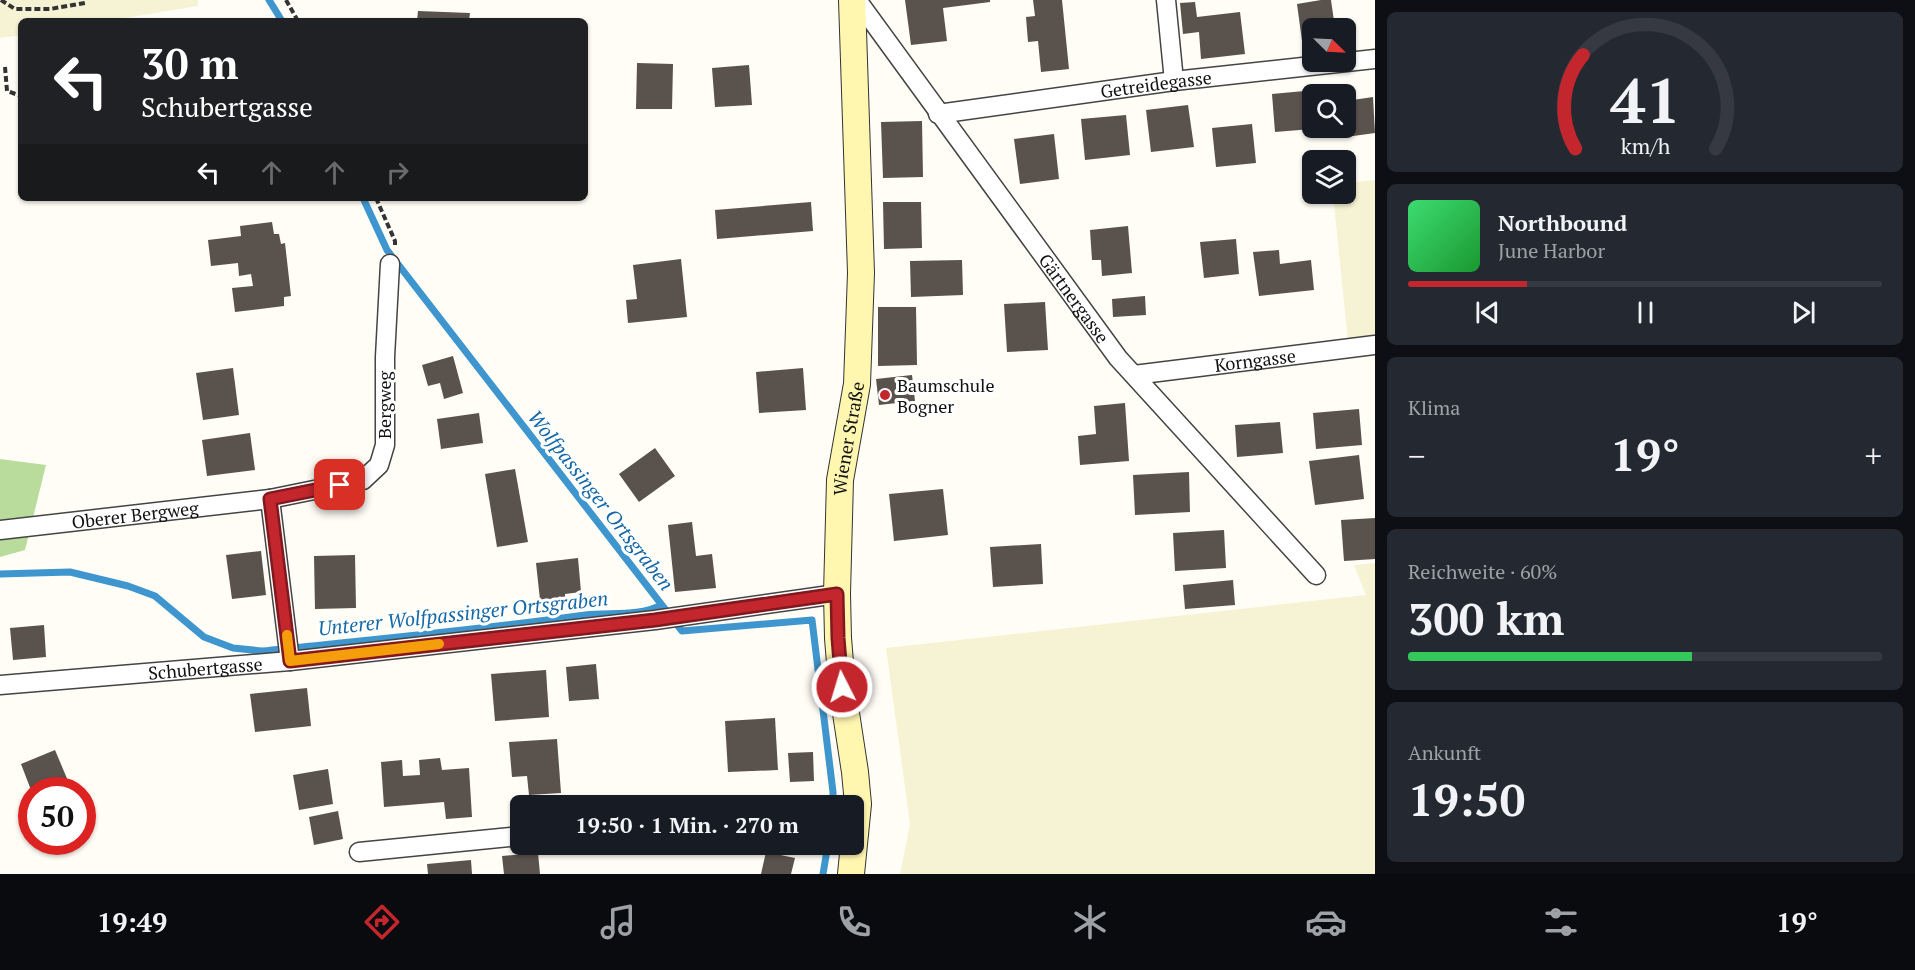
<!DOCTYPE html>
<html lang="de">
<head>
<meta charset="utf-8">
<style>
	body { margin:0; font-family:"PT Serif",serif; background:#242831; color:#f1f3f6; height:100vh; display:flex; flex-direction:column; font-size:22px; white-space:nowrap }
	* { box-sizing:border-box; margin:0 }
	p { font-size:20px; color:#9ea1a6 }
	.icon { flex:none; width:33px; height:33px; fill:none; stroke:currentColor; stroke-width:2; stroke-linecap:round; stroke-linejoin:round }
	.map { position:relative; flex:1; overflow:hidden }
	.side { display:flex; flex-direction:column; gap:12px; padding:12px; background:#0d0f14; width:540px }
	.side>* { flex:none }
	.guide { position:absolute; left:18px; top:18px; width:570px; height:183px; border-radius:9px; box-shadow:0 2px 4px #0004; background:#202124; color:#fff; overflow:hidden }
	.needle { width:39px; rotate:114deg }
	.tools { position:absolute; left:1302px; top:18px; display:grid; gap:12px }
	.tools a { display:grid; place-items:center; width:54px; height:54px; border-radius:9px; background:#171b24; box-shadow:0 2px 4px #0004; font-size:30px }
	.speed { position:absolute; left:18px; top:777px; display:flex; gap:12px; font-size:30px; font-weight:700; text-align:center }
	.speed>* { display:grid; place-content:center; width:78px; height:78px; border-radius:50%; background:#171b24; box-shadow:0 2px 4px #0004; line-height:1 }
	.speed .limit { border:9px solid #d22; background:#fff; color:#111 }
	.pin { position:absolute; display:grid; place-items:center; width:51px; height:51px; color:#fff; margin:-26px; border-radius:12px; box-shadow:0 3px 9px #0006 }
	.me { position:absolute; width:66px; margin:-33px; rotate:355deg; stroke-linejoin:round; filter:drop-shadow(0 0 4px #0008) }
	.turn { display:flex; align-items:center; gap:21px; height:126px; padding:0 24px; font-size:27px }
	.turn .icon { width:78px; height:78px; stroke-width:2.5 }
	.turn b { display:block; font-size:42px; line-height:51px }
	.lanes { display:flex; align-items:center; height:57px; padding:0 24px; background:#0003; justify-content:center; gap:30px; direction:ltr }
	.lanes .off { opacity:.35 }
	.big { font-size:45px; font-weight:800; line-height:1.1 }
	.side .card { flex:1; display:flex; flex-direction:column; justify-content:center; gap:9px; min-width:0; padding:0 21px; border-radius:9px; background:#242831 }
	.side .dial { align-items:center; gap:0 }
	.dial svg { height:156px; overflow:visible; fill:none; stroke:#363941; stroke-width:7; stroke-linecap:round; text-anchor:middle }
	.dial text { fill:#f1f3f6; stroke:none }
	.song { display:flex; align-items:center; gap:18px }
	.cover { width:72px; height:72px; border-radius:9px; background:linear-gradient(135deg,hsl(140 70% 55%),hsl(130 70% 35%)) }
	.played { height:6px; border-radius:3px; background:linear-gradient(90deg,#c4262e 25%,#363941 25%) }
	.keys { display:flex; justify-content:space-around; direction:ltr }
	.heat { display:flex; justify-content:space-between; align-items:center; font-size:33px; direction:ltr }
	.charge { height:9px; border-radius:4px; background:linear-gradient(90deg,#34c759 60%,#363941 0) }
	.trip { position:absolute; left:510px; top:795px; width:354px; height:60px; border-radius:9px; background:#171b24; box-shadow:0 2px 4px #0004; font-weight:800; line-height:60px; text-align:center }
	.tab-bar { display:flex; height:96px; justify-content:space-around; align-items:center; background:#090b0e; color:#9ea1a6 }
	.tab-bar .icon { width:42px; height:42px }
	.tab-bar .active { color:#c4262e }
	.tab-bar b { font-size:27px; color:#f1f3f6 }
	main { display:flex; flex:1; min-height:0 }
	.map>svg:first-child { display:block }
</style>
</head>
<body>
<main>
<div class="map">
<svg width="1375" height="874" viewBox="0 0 1375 874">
	<rect width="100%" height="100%" fill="#fffdf5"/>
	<g fill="#f6f3d4">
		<path d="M0 0H198V6L106 21H21V35L0 38Z"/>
		<path d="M1375 180V338L1348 342 1333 194H1346V183Z"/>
		<path d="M1375 563V874H900L910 824 886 648 1366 595 1354 565Z"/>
	</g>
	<path fill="#b9dc9c" d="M0 459 46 465 25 550 0 557Z"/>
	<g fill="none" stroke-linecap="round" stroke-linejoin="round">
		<g stroke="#3f96cf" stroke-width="7">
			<path d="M269 0 282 21"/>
			<path d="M363 198 387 250 682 631 812 620 833 792V806"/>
			<path d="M0 574 70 572 128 586 155 596 204 637 233 648 262 651C370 640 478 630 585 615 610 612 639 617 661 605"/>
			<path d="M823 874 828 844"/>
		</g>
	</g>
	<g fill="#5a524d">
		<path d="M905 0H990V2L943 8 947 41 911 45Z"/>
		<path d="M1033 0H1062L1069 69 1041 72 1038 41 1028 42 1026 17 1035 16Z"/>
		<path d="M1321 0H1331L1335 28H1312V39L1302 41 1297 4Z"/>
		<path d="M1195 2 1197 17 1240 12 1245 54 1201 59 1199 32 1183 34 1180 3Z"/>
		<path d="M418 11 470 13 469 21H417Z"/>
		<path d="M637 63 673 64 672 109H636Z"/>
		<path d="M749 65 752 105 715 107 712 68Z"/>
		<path d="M1315 90V94H1312V129L1275 132 1272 94Z"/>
		<path d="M1373 97 1375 133 1346 137V101Z"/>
		<path d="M1188 105 1194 147 1151 152 1146 110Z"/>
		<path d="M1126 115 1130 155 1085 160 1081 119Z"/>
		<path d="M922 121 923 177 883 178 881 122Z"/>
		<path d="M1252 124 1256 163 1216 167 1212 128Z"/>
		<path d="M1054 134 1059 179 1020 184 1014 139Z"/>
		<path d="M811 202 813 231 717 239 715 210Z"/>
		<path d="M883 202H921L922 248 884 249Z"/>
		<path d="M272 222 274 234H279L281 244 285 243 291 296 284 297V306L235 312 232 288 253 286 251 274 239 276 238 263 211 266 208 240 241 236 240 226Z"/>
		<path d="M1128 226 1132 273 1102 276 1101 260H1092L1090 230Z"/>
		<path d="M1236 239 1239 274 1204 278 1200 242Z"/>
		<path d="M1279 250 1280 264 1311 260 1314 290 1259 296 1253 252Z"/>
		<path d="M681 259 687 317 628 323 626 300 637 299 633 265Z"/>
		<path d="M962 260 963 295 911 297 910 261Z"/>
		<path d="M1145 296 1146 315 1113 317 1112 299Z"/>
		<path d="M1045 302 1048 350 1007 352 1004 304Z"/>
		<path d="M878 307H916L917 365 878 366Z"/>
		<path d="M453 356 463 393 444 399 440 383 428 386 422 365Z"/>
		<path d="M233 368 239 415 203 420 196 373Z"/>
		<path d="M803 368 806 410 759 413 756 372Z"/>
		<path d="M912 375 915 401 879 405 876 379Z"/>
		<path d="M1125 403 1129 461 1080 465 1078 436 1096 434 1094 406Z"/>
		<path d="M1359 409 1362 445 1316 449 1313 413Z"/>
		<path d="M479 413 483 443 441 449 437 419Z"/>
		<path d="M1280 422 1283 453 1237 457 1235 425Z"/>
		<path d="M250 433 255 470 207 476 202 440Z"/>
		<path d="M655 448 675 476 639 502 619 474Z"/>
		<path d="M1359 455 1364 499 1315 505 1309 461Z"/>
		<path d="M515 469 528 542 497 547 485 474Z"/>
		<path d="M1189 472 1190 512 1135 515 1133 475Z"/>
		<path d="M943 489 948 535 894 541 889 494Z"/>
		<path d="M1375 518V559L1344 561 1341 520Z"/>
		<path d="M692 522 696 556 712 554 716 588 675 592 668 525Z"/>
		<path d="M1224 530 1226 568 1175 571 1173 533Z"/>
		<path d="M1041 544 1043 584 993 587 990 547Z"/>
		<path d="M261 551 266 595 232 599 226 555Z"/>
		<path d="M355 555 356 608 315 609 314 556Z"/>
		<path d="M578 558 581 592 565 594 566 606 541 609 536 563Z"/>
		<path d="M1233 580 1235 605 1185 609 1183 585Z"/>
		<path d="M44 625 46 657 13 660 10 628Z"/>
		<path d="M596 664 599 699 569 701 566 667Z"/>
		<path d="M546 670 549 717 495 721 491 674Z"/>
		<path d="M307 688 311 726 255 732 250 694Z"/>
		<path d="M775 718 778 770 728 772 725 721Z"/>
		<path d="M557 739 561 793 529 795 527 776 512 777 509 742Z"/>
		<path d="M55 750 71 788 64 790H31L21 764Z"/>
		<path d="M813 752 814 781 790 782 788 753Z"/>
		<path d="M440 758 442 770 469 768 472 817 446 819 444 802 384 807 381 762 402 760 403 776 420 775 419 760Z"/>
		<path d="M328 769 333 804 299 810 293 775Z"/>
		<path d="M338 811 343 839 314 845 309 817Z"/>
		<path d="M766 852 795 858 791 874H761Z"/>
		<path d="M538 853 540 874H504L502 856Z"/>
		<path d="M471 860 472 874H428L427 864Z"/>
	</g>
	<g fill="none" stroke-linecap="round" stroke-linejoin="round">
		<g stroke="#444" stroke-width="21">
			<g id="minor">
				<path id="s1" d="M857 0 1118 358 1316 575"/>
				<path d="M1166 0 1174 81"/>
				<path id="s2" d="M938 114 1174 81 1375 59"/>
				<path id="s3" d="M1134 375 1375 345"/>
				<path d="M270 499 290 661"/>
				<path id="s4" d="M0 530 270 499 363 480 379 465 385 445V357L390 264"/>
				<path id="s5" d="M0 685 290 661 655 620 837 594"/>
				<path d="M838 806 858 804"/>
				<path d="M359 852 520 836"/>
			</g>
		</g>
		<g stroke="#333" stroke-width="28">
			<g id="secondary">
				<path id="s6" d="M851 874 858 804 855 772 842 687 838 638 837 594 840 480 857 384 861 273 852 0"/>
			</g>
		</g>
		<g stroke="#333" stroke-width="4" stroke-dasharray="6 3" stroke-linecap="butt">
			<path d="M1 0 15 9H50L85 3"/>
			<path d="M286 0 298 21"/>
			<path d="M5 67 7 91 21 96"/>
			<path d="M376 198 395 241V246"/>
		</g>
		<use href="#minor" stroke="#fff" stroke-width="18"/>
		<use href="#secondary" stroke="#fff6b0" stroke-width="26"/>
	</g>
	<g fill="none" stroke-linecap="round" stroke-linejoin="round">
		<g stroke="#7f191e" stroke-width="15">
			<path id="route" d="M340 485 270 499 290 661 655 620 837 594 838 638 842 687"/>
		</g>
		<use href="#route" stroke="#c4262e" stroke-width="10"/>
		<path stroke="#f59e0b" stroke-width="10" d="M287 635 290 661 439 644"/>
	</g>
	<circle fill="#c4262e" stroke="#fff" stroke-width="2" cx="885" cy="395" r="6"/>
	<g text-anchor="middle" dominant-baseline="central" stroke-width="6" stroke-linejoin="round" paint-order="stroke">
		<g font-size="18" fill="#111" stroke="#fff">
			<text stroke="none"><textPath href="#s2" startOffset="220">Getreidegasse</textPath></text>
			<text stroke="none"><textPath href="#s1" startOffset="369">Gärtnergasse</textPath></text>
			<text stroke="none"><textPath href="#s3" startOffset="122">Korngasse</textPath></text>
			<text transform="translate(384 405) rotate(-90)">Bergweg</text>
			<text stroke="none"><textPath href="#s6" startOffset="438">Wiener Straße</textPath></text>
			<text stroke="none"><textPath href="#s4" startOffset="136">Oberer Bergweg</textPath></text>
			<text stroke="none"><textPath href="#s5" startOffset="206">Schubertgasse</textPath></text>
		</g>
		<g font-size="18" fill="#111" stroke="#fff" text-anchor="start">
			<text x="897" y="385">Baumschule<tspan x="897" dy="21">Bogner</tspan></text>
		</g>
		<g font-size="20" font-style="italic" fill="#1768a6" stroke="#fff">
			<text transform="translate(601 500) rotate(52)">Wolfpassinger Ortsgraben</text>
			<text transform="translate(463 613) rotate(-6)">Unterer Wolfpassinger Ortsgraben</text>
		</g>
	</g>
</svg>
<div class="tools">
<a><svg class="needle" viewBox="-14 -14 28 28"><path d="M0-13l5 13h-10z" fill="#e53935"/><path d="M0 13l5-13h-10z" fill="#9ea1a6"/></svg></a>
<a><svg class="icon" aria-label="search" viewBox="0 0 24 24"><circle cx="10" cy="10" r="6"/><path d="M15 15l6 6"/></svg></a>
<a><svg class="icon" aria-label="layers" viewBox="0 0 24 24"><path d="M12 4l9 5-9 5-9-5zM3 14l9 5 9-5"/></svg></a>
</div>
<div class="speed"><div class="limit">50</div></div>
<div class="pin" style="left:340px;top:485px;background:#d93025"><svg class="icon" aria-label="arrive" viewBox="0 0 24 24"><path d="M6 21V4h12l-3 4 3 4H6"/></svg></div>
<svg class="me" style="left:842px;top:687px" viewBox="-20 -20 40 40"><circle r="17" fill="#c4262e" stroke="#fff" stroke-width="3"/><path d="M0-11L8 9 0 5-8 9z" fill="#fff"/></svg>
<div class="trip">19:50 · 1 Min. · 270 m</div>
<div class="guide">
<div class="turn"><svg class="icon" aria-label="left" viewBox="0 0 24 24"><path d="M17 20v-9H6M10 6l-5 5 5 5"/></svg><div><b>30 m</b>Schubertgasse</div></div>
<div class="lanes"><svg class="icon" aria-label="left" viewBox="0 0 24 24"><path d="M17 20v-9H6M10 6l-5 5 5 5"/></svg><svg class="icon off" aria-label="ahead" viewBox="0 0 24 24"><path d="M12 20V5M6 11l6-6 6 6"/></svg><svg class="icon off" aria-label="ahead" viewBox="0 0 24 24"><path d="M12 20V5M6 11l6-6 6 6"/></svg><svg class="icon off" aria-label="right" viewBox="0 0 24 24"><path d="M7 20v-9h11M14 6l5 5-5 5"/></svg></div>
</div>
</div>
<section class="side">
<div class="card dial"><svg viewBox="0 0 100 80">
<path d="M14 69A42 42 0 1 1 86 69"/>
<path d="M14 69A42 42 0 0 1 18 21" stroke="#c4262e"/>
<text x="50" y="56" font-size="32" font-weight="700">41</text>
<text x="50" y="72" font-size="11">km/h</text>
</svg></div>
<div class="card">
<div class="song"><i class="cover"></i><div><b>Northbound</b><p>June Harbor</p></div></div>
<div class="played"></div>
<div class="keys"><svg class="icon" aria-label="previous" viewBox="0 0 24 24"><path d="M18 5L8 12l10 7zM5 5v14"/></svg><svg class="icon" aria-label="pause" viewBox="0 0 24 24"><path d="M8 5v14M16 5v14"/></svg><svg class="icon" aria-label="next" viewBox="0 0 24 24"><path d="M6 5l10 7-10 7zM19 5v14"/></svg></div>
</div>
<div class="card"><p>Klima</p>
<div class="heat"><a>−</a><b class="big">19°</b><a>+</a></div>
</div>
<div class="card"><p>Reichweite · 60%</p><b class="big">300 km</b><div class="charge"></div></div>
<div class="card"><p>Ankunft</p><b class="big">19:50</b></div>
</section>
</main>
<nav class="tab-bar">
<b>19:49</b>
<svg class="icon active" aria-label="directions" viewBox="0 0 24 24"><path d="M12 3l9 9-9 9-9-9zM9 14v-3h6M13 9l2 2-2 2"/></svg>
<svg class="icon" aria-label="music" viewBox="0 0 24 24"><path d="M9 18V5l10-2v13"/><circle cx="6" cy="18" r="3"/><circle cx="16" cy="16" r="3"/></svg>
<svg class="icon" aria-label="phone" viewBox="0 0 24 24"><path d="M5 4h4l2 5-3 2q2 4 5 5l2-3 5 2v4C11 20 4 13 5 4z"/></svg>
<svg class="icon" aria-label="climate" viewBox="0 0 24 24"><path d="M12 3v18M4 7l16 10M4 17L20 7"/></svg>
<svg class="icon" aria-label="car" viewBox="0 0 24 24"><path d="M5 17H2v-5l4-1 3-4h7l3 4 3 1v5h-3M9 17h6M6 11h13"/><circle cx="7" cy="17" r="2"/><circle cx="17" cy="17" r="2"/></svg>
<svg class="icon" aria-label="filters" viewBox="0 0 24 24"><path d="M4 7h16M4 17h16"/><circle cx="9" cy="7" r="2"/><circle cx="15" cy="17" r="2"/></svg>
<b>19°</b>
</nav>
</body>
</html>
